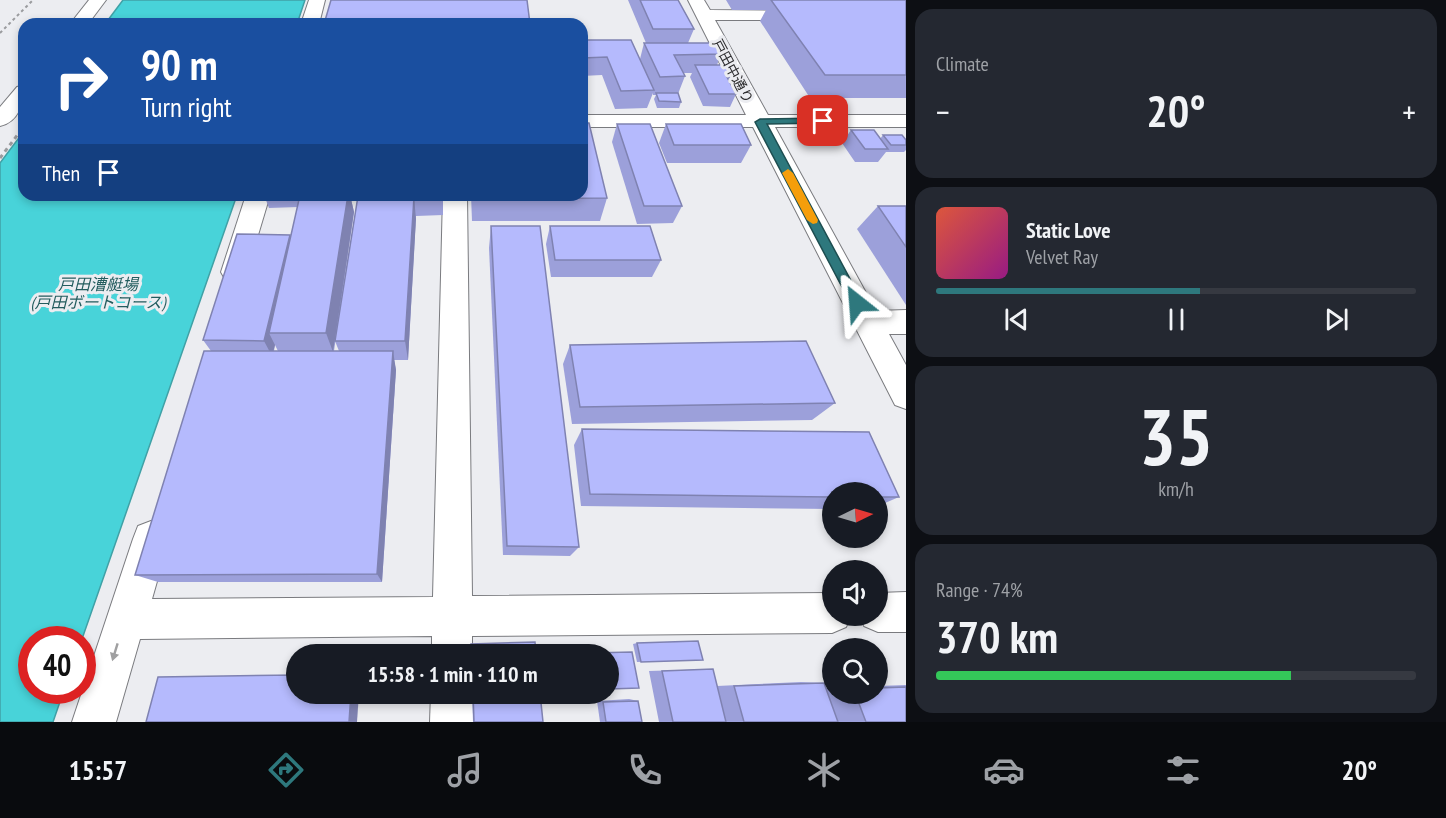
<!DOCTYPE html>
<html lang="en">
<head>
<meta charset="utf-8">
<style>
	body { margin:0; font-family:"PT Sans Narrow","Noto Sans JP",sans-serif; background:#242831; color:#f1f3f6; height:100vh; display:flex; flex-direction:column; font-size:22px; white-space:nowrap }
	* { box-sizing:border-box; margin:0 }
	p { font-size:20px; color:#9ea1a6 }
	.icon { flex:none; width:33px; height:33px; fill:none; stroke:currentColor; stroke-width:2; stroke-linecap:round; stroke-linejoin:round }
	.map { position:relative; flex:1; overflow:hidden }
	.panel { display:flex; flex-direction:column; gap:9px; padding:9px; background:#0d0f14; width:540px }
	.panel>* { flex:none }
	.guide { position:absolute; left:18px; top:18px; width:570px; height:183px; border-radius:18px; box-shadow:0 3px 9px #0003; background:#1a4fa0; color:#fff; overflow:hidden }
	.needle { width:39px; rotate:85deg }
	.buttons { position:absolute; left:822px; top:482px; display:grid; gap:12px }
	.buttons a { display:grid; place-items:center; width:66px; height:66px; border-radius:50%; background:#171b24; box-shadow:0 3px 9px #0003; font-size:30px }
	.speed { position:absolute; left:18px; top:626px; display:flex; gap:12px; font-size:30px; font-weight:700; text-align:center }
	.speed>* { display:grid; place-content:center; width:78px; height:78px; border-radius:50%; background:#171b24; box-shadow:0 3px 9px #0003; line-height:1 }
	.speed .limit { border:9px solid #d22; background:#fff; color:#111 }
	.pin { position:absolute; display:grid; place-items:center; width:51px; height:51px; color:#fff; margin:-26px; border-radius:12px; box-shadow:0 3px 9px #0006 }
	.me { position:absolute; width:66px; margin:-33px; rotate:332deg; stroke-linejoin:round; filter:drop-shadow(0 0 4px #0008) }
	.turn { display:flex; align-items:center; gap:21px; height:126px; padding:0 24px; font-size:27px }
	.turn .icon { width:78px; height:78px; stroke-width:2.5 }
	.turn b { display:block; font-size:42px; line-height:51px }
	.then { display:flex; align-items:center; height:57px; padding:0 24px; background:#0003; gap:12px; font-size:22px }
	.big { font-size:45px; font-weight:600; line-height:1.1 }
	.panel .widget { flex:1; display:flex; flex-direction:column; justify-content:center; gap:9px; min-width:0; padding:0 21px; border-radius:18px; background:#242831 }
	.panel .dial { align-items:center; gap:0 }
	.dial b { font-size:78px; line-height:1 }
	.song { display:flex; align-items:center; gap:18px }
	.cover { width:72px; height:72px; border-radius:9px; background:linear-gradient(135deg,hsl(10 70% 55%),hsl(310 70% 35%)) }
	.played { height:6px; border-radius:3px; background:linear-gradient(90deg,#2e787d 55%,#363941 55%) }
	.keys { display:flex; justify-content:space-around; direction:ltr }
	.heat { display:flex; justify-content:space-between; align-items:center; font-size:33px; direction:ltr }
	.charge { height:9px; border-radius:4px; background:linear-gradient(90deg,#34c759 74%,#363941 0) }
	.trip { position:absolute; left:286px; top:644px; width:333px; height:60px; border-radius:30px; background:#171b24; box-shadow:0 3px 9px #0003; font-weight:600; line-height:60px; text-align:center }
	.tab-bar { display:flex; height:96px; justify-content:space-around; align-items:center; background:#090b0e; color:#9ea1a6 }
	.tab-bar .icon { width:42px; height:42px }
	.tab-bar .on { color:#2e787d }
	.tab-bar b { font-size:27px; color:#f1f3f6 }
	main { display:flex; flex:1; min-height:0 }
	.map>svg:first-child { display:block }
</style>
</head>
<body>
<main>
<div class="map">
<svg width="906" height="722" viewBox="0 0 906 722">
	<rect width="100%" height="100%" fill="#ecedf1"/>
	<g fill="#48d3d9" stroke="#40a1a6" stroke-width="1.5">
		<path d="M123 0H305L297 24H105Z"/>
		<path d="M24 131V195H237L82 639H32V690H64L53 722H0V163Z"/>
	</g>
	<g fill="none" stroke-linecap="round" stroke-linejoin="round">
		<g stroke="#7a7b7f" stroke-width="2">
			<g id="minor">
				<path d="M89 0H106L88 24H70Z"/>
				<path d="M309 0H325L319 24H301Z"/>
				<path d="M688 0H704L710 10 809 11 812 15 809 19 803 20H715L768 115H906V127H775L876 311 906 310V334H889L906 365V409L895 405 753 127H582V115H746Z"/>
				<path d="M24 85C24 102 19 122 0 126V107L17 87Z"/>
				<path d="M246 195H270L247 272 243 279 234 282 225 279 221 272Z"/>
				<path d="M443 195H467L472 596 832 593V615H851L846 627 832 633 472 636V654H432V636L140 639 116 722H72L133 539 138 526 151 521 164 526 169 539 152 599 433 597Z"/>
				<path d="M906 592V632H878L864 626 860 615H878V593Z"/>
				<path d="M431 693H473L474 722H430Z"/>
			</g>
		</g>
		<path stroke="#9a9b9e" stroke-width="2" stroke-dasharray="3 3" stroke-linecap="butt" d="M0 33 33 0"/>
		<path stroke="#9a9b9e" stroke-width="3" stroke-dasharray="4 4" stroke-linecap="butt" d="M0 158 22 129"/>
		<use href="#minor" fill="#fff" fill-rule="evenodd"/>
	</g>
	<g fill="#9ca0da" fill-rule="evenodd">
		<path d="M628 0H678L694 29 688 43 721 54 717 65 732 77 729 82 736 94 730 107 703 106 690 77 692 73H683L685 76 678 94 681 102 679 108H657L654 99 656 95H653V93L647 108 615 109 602 75 582 76V40L640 59 644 43H646Z"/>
		<path d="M726 0H906V98H810L760 21 766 10H732Z"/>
		<path d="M617 124 682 206 673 223 637 224 612 142Z"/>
		<path d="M666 124 751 145 741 163H667L659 143Z"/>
		<path d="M851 130 880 139 883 135 906 140V150L904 152H886L878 162H855L842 143Z"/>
		<path d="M264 195H350L354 212 334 351H339L335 341 358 196 443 195V215L416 216 408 360H394L396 370 382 582H158L135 575 211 351 203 340 291 236 298 207 269 208ZM275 345 278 351H274Z"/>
		<path d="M471 195H582L607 198 600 221H472Z"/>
		<path d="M878 206H906V305L857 229Z"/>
		<path d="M491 226 579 547 570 556 503 555 489 248Z"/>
		<path d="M550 226 661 260 652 277H551L546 244Z"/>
		<path d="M570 345 835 403 812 420 572 424 563 364Z"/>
		<path d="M582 429 869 432 899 497 878 506V492H832V509L581 506 574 445Z"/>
		<path d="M637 643 703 660 637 662 633 644Z"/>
		<path d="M713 669 717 686 801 682 824 683 826 688H832V693H878V686L906 685V722H659L649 671Z"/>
		<path d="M472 693H540L543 722H473Z"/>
		<path d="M629 699 638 701 642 722H600L597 701Z"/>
	</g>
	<g fill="#7f82b1">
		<path d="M348 195H350L354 212 333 352 326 333Z"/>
		<path d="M414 197 416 219 408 360 405 341Z"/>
		<path d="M290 235 297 252 269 333 275 345 272 356 264 341Z"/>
		<path d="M393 351 396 370 382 582 377 574Z"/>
		<path d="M351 693H359L357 722H349Z"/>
	</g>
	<g fill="#b5bafd" stroke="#7f82b1" stroke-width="1.5">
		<path d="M331 0H527L530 24H324Z"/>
		<path d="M640 0H678L694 29H653Z"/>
		<path d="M771 0H906V75H825Z"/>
		<path d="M582 40H631L654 90 621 91 607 57 582 58Z"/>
		<path d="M644 43H714L721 54 674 55 685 76 660 77Z"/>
		<path d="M695 65H721L726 67 732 77H727L736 94H709Z"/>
		<path d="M656 93H678L681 102 659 101Z"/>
		<path d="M582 123H589L607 198 473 199V195H582Z"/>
		<path d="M617 124H650L682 206H644Z"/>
		<path d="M666 124H741L751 145H674Z"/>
		<path d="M851 130H874L888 149H865Z"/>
		<path d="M883 135H902L906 140V145H891Z"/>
		<path d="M300 195H348L326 333H269Z"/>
		<path d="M359 195H442V198H414V197L359 196Z"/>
		<path d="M358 196 414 197 405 341H335Z"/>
		<path d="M878 206H906V247Z"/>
		<path d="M491 226H540L579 547 507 546Z"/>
		<path d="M550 226H650L661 260H555Z"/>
		<path d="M237 234 290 235 264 341 203 340Z"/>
		<path d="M806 341 835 403 580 407 570 345Z"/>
		<path d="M204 351H393L377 574 135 575Z"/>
		<path d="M582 429 869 432 899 497H878V492H832V497L590 494Z"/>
		<path d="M698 641 703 660 641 662 637 643Z"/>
		<path d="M535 642 536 654H471V644Z"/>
		<path d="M632 652 639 688 609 689V654L590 653Z"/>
		<path d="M713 669 726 722H673L662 671Z"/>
		<path d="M297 675V693H351L349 722H146L158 677Z"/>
		<path d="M824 683 838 722H744L734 686Z"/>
		<path d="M906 687V722H866L855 693H878V688Z"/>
		<path d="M473 693H540L543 722H474Z"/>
		<path d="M638 701 642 722H606L603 702Z"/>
	</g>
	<defs><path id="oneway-solid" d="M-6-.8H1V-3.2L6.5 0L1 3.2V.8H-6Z" transform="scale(1.5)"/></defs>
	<use fill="#a0a0a1" href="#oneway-solid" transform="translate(115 652) rotate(107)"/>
	<path fill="#2e787d" stroke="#1e4e51" stroke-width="1.5" d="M823 118 826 119V123L767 124 863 303 857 308 852 306 755 122 760 119Z"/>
	<path fill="#f59e0b" d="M788 169 793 173 818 220 817 223 813 224 807 220 782 173Z"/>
	<g text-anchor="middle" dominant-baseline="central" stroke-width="6" stroke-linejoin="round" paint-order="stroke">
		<g font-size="14" fill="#2c2c2e" stroke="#ecedf1">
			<text transform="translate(733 71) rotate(62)">戸田中通り</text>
		</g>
		<g font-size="16" font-style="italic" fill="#235c5e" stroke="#ecedf1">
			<text x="98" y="284">戸田漕艇場<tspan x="98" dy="18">(戸田ボートコース)</tspan></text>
		</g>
	</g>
</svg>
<div class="buttons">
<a><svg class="needle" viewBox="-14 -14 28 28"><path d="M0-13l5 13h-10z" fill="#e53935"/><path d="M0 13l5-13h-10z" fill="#9ea1a6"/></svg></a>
<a><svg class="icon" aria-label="sound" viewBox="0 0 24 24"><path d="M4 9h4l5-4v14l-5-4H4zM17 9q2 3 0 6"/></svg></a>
<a><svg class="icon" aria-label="search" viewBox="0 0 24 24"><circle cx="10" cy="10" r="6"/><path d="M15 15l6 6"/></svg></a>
</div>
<div class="speed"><div class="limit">40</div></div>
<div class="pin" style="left:823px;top:121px;background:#d93025"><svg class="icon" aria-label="arrive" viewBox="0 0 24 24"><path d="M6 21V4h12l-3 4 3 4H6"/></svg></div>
<svg class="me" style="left:857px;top:303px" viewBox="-20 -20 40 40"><path d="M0-17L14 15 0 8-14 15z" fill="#2e787d" stroke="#fff" stroke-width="4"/></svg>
<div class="trip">15:58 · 1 min · 110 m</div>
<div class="guide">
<div class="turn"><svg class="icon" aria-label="right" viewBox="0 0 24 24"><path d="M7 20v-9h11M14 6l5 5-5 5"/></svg><div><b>90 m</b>Turn right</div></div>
<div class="then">Then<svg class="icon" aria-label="arrive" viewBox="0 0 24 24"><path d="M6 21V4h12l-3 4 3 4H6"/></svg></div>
</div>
</div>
<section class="panel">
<div class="widget"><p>Climate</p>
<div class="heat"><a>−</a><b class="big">20°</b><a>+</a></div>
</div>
<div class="widget">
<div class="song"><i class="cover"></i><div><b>Static Love</b><p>Velvet Ray</p></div></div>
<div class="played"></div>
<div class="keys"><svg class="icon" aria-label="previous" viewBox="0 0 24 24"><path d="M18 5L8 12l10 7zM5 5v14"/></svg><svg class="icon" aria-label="pause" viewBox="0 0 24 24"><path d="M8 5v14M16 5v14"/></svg><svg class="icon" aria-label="next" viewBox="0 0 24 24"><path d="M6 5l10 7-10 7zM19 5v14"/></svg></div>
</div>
<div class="widget dial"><b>35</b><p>km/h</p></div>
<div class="widget"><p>Range · 74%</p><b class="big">370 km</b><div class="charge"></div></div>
</section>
</main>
<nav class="tab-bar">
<b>15:57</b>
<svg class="icon on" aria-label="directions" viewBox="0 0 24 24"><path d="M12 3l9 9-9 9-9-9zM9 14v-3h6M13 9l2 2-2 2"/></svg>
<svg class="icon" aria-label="music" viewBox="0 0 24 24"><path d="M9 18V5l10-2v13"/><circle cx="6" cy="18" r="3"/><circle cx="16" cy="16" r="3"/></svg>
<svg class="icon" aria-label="phone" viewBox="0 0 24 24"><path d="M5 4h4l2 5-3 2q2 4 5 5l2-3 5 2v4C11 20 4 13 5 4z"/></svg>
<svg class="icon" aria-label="climate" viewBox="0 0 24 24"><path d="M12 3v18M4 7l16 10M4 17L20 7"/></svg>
<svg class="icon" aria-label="car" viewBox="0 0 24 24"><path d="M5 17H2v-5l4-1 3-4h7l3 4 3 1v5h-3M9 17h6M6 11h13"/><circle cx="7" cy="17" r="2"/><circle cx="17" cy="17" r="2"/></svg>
<svg class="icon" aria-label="filters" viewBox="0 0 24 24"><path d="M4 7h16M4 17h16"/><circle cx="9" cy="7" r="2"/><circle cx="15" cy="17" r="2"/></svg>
<b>20°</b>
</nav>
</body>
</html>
